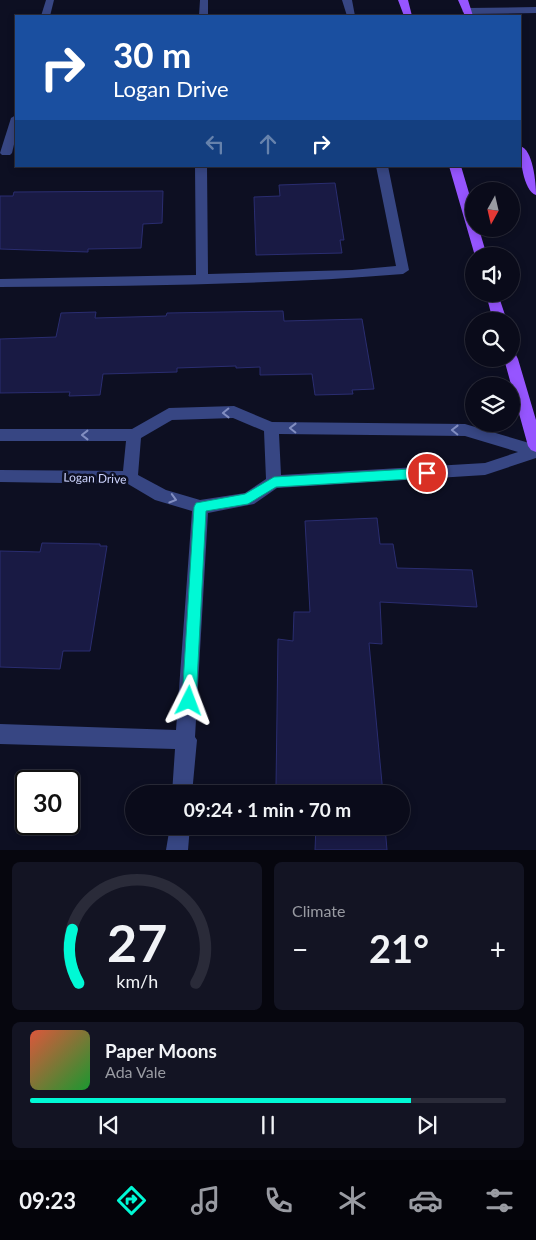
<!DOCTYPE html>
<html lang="en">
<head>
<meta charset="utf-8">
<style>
	body { margin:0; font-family:Lato,sans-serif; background:#131423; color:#f1f3f6; height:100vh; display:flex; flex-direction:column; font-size:19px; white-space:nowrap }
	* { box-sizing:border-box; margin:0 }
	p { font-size:16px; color:#999ba2 }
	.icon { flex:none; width:28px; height:28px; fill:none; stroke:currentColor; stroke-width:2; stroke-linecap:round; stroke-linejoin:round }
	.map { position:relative; height:850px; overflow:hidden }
	.side { display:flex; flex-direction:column; gap:12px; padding:12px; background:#06060e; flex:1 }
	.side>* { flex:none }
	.banner { position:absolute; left:15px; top:15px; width:506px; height:152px; border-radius:0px; box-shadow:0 2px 8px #0003,0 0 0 1px #2a2b39; background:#1a4fa0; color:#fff; overflow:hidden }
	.needle { width:32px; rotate:188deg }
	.tools { position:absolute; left:465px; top:182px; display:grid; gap:10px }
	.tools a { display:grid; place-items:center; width:55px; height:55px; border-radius:50%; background:#0a0b1a; box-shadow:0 2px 8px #0003,0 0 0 1px #2a2b39; font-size:25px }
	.speed { position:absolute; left:15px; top:770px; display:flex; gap:10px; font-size:25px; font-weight:700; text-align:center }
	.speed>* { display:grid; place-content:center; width:65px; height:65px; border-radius:50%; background:#0a0b1a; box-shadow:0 2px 8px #0003,0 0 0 1px #2a2b39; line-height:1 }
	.speed .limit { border:2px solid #111; border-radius:8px; background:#fff; color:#111 }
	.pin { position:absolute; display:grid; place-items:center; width:42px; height:42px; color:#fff; margin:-21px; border:2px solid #fff; border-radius:50%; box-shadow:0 1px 5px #0007 }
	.me { position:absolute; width:55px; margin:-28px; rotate:3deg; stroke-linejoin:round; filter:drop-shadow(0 0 4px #0008) }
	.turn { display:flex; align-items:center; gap:18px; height:105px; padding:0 15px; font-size:22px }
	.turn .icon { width:65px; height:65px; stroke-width:2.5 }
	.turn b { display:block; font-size:35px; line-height:42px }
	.lanes { display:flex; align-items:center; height:48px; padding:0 15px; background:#0003; justify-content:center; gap:25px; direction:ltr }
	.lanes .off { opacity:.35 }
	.big { font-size:38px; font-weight:700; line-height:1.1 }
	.side .widget { flex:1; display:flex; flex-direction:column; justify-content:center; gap:8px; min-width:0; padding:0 18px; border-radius:8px; background:#131423 }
	.side .dial { align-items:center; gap:0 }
	.dial svg { height:130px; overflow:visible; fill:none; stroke:#2a2b39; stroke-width:7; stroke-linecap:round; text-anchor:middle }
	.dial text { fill:#f1f3f6; stroke:none }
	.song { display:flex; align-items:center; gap:15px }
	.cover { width:60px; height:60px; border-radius:8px; background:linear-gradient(135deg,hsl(10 70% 55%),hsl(130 70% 35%)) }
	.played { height:5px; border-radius:2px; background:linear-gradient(90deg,#00f9d5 80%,#2a2b39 80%) }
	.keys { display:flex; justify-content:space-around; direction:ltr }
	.heat { display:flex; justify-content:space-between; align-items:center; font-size:28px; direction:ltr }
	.side .tiles { flex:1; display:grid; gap:12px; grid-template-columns:1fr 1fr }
	.widget:last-child { grid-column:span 2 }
	.trip { position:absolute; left:125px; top:785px; width:285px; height:50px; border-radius:25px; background:#0a0b1a; box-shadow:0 2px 8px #0003,0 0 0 1px #2a2b39; font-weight:700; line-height:50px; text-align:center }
	.tab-bar { display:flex; height:80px; justify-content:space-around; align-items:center; background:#04040a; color:#999ba2 }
	.tab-bar .icon { width:35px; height:35px }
	.tab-bar .current { color:#00f9d5 }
	.tab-bar b { font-size:22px; color:#f1f3f6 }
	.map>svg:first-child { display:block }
</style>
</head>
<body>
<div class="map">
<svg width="536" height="850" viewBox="0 0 536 850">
	<rect width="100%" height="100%" fill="#0d0f22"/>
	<g fill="#191a44" stroke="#2a2d70">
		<path d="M335 183 344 240H340L342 253 256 255 254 197 280 196 279 185Z"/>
		<path d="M163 191 162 223 143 224 141 248 88 249V252L0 249V196H13L14 192Z"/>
		<path d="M283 311 284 321 362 319 374 389 352 390 353 394 315 395 312 374 260 375V367L236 368V366L177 368V372L103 374 100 395 69 396 70 392 0 393V339L56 337 61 313 96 312 95 318 166 316 167 313Z"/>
		<path d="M377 518 380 544H393L397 568 472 570 477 607 380 602 382 644 369 643 383 794H316V787H276L278 639 293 641 294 612H310L305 521Z"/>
		<path d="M42 543 100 544V546H107L90 651H63L60 669 0 667V551L40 552Z"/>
		<path d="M316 826H385L387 850H315Z"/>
	</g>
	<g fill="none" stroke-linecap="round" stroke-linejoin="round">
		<g fill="#374683" fill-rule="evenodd">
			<path d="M46 0H54L50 16H41Z"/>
			<path d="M200 0H208V16H199Z"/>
			<path d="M342 0H352L355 16H347Z"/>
			<path d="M536 7V13L467 14 462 11 467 8Z"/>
			<path d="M16 115V136L12 153 10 155H2L0 153 11 118Z"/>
			<path d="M195 166H207L208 274 352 270 396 266 376 166H388L409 270 403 274C269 285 134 286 0 287V279L196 275Z"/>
			<path d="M234 406 272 422 465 424 536 445V458L485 475 277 488 254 504 208 513 195 737 197 740 192 794H172L175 749 0 744V724L176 730 192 511 155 500 128 484 0 482V470L123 471 126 441H0V429H132L169 408ZM233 418 264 431 266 479 245 493 200 500 166 490 138 475 141 438 172 420ZM279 434 465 436 518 452 485 463 281 475Z"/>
			<path d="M170 826H190L188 850H166Z"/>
		</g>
		<g fill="#9655ff" fill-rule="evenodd">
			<path d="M398 0H408L412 16H404Z"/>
			<path d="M458 0H468L473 16H465Z"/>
			<path d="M520 146C533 149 536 183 536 195 523 191 520 157 520 146Z"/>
			<path d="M449 166H461L474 210V229H479L487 256H475Z"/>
			<path d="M486 294H498L507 321H493Z"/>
			<path d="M511 354 516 355 518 359 536 420V452L531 450 528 446 504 359H511Z"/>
		</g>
	</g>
	<defs><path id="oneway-chevron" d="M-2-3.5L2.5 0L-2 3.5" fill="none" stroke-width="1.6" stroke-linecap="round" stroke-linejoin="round" transform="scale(1.25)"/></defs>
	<g stroke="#828ec1">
		<use href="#oneway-chevron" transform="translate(226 413) rotate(179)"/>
		<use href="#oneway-chevron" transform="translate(293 428) rotate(-179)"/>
		<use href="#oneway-chevron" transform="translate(455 430) rotate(-179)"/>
		<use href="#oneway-chevron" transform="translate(85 435) rotate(-180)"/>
		<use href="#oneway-chevron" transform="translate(173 499) rotate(16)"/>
	</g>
	<path fill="#00f9d5" stroke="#00a28a" d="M427 468 432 469 433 473 432 476 427 478 276 487 248 504 206 511 196 701 194 706 189 708 184 706 182 701 194 507 196 503 245 494 274 477Z"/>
	<g text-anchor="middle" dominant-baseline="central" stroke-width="5" stroke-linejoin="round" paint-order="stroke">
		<g font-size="12" fill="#ced5ff" stroke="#0d0f22">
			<text transform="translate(95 478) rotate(2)">Logan Drive</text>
		</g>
	</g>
</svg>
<div class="tools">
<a><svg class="needle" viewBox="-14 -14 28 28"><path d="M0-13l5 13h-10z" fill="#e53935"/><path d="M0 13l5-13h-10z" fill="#999ba2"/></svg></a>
<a><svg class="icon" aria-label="sound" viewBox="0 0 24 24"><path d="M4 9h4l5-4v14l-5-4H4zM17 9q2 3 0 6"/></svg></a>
<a><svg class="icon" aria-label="search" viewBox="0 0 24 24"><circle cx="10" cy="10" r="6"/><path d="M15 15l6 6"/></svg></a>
<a><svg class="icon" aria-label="layers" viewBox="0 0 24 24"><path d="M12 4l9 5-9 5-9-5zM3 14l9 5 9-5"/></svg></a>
</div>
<div class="speed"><div class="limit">30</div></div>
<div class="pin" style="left:427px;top:473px;background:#d93025"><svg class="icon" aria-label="arrive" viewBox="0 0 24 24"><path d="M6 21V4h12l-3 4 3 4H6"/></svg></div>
<svg class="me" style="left:189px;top:701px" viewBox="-20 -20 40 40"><path d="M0-17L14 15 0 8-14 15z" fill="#00f9d5" stroke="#fff" stroke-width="4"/></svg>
<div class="trip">09:24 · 1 min · 70 m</div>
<div class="banner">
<div class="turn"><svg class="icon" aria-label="right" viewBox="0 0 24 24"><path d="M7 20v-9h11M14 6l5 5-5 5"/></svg><div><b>30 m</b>Logan Drive</div></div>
<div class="lanes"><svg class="icon off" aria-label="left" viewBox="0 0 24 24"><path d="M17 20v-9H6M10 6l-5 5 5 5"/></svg><svg class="icon off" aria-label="ahead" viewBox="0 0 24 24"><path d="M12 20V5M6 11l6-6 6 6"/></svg><svg class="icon" aria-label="right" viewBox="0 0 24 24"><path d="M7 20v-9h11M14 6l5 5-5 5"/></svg></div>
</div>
</div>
<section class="side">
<div class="tiles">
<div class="widget dial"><svg viewBox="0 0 100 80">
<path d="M14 69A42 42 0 1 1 86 69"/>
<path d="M14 69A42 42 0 0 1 10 36" stroke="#00f9d5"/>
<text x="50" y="56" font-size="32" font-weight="700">27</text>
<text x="50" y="72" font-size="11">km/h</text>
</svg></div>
<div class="widget"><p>Climate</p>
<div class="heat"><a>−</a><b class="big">21°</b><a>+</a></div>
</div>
<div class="widget">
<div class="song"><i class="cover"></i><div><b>Paper Moons</b><p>Ada Vale</p></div></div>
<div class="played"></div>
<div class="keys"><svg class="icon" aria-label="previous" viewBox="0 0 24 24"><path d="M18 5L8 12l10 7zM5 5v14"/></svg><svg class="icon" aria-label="pause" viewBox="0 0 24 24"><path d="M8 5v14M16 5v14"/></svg><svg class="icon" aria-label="next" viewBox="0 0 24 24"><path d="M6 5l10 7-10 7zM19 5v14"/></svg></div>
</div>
</div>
</section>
<nav class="tab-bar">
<b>09:23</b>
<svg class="icon current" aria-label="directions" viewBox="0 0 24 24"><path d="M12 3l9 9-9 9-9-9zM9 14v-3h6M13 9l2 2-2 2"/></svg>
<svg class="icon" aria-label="music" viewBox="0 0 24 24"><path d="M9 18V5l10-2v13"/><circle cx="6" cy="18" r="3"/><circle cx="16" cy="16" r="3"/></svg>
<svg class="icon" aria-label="phone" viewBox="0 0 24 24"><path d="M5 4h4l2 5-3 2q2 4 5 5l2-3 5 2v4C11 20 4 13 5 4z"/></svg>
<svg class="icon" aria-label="climate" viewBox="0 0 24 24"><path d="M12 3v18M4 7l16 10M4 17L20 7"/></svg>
<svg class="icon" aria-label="car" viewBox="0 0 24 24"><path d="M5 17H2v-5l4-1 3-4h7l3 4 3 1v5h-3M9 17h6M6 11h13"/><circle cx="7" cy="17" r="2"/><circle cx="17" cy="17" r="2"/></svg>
<svg class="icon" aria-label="filters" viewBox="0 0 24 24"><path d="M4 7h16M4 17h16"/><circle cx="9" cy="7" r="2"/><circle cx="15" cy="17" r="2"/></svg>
</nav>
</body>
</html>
